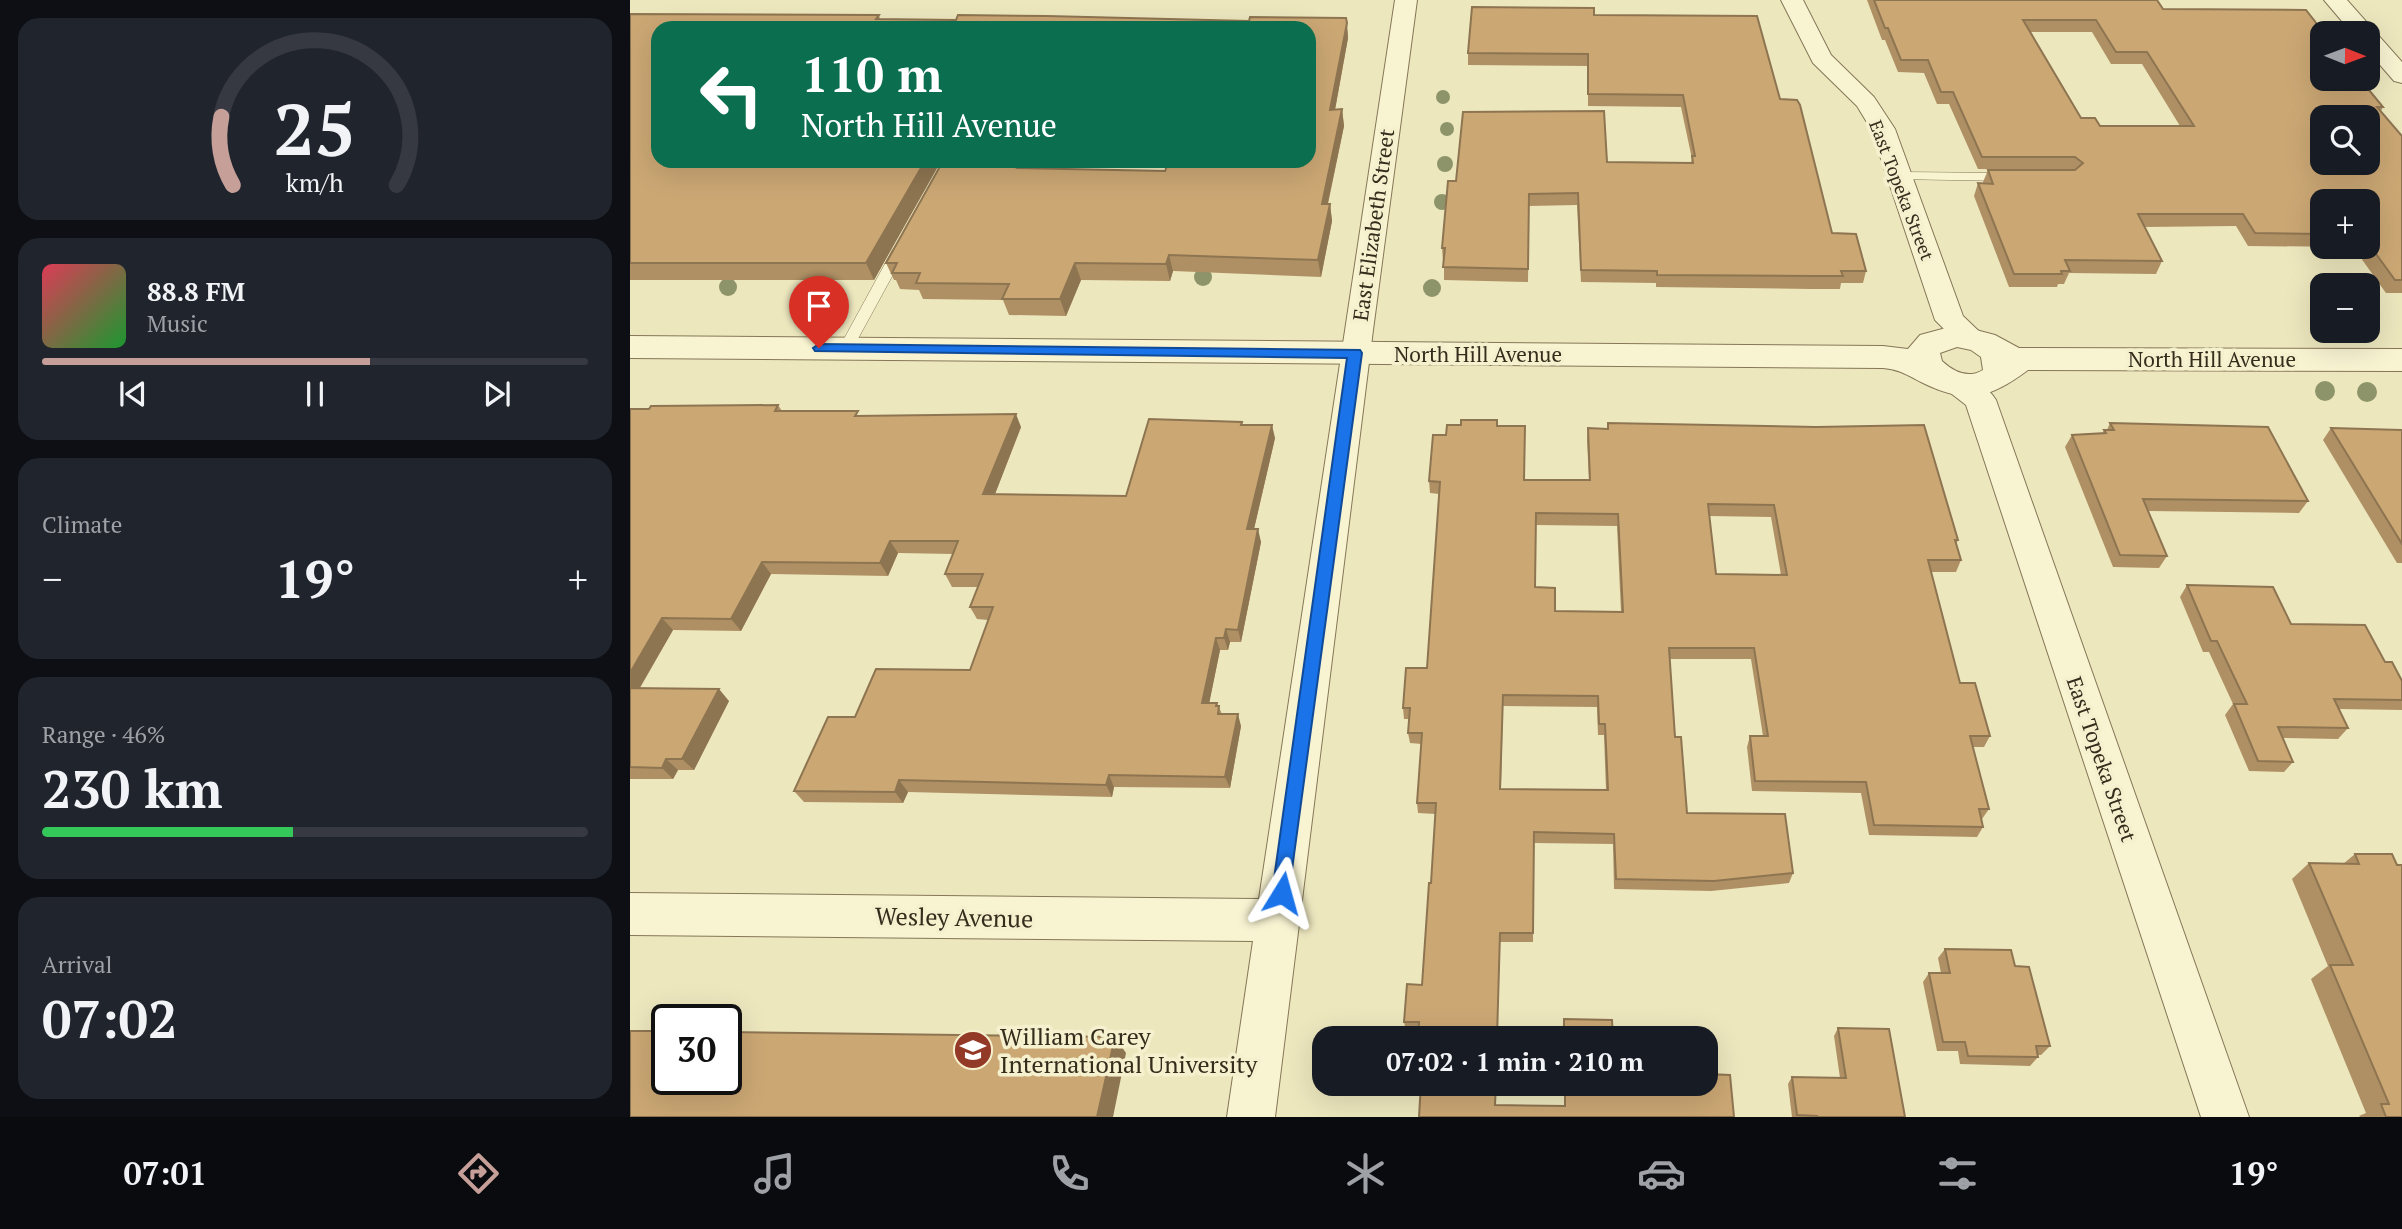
<!DOCTYPE html>
<html lang="en">
<head>
<meta charset="utf-8">
<style>
	body { margin:0; font-family:"PT Serif",serif; background:#20242c; color:#f1f3f6; height:100vh; display:flex; flex-direction:column; font-size:26px; white-space:nowrap }
	* { box-sizing:border-box; margin:0 }
	p { font-size:23px; color:#9ea1a6 }
	.icon { flex:none; width:38px; height:38px; fill:none; stroke:currentColor; stroke-width:2; stroke-linecap:round; stroke-linejoin:round }
	.map { position:relative; flex:1; overflow:hidden }
	.drawer { display:flex; flex-direction:column; gap:18px; padding:18px; background:#0d0f14; width:630px }
	.drawer>* { flex:none }
	.top-card { position:absolute; left:21px; top:21px; width:665px; height:147px; border-radius:21px; box-shadow:0 7px 28px #0002; background:#0b6e4f; color:#fff; overflow:hidden }
	.needle { width:46px; rotate:91deg }
	.tools { position:absolute; left:1680px; top:21px; display:grid; gap:14px }
	.tools a { display:grid; place-items:center; width:70px; height:70px; border-radius:14px; background:#171b24; box-shadow:0 7px 28px #0002; font-size:35px }
	.speed { position:absolute; left:21px; top:1004px; display:flex; gap:14px; font-size:35px; font-weight:700; text-align:center }
	.speed>* { display:grid; place-content:center; width:91px; height:91px; border-radius:50%; background:#171b24; box-shadow:0 7px 28px #0002; line-height:1 }
	.speed .limit { border:4px solid #111; border-radius:10px; background:#fff; color:#111 }
	.pin { position:absolute; display:grid; place-items:center; width:60px; height:60px; color:#fff; margin:-72px -30px; border-radius:50% 50% 50% 0; rotate:-45deg; box-shadow:0 0 7px #0007 }
	.pin .icon { rotate:45deg }
	.me { position:absolute; width:77px; margin:-38px; rotate:8deg; stroke-linejoin:round; filter:drop-shadow(0 0 5px #0008) }
	.turn { display:flex; align-items:center; gap:24px; height:147px; padding:0 35px; font-size:32px }
	.turn .icon { width:91px; height:91px; stroke-width:2.5 }
	.turn b { display:block; font-size:49px; line-height:60px }
	.big { font-size:52px; font-weight:700; line-height:1.1 }
	.drawer .card { flex:1; display:flex; flex-direction:column; justify-content:center; gap:10px; min-width:0; padding:0 24px; border-radius:21px; background:#20242c }
	.drawer .dial { align-items:center; gap:0 }
	.dial svg { height:182px; overflow:visible; fill:none; stroke:#363941; stroke-width:7; stroke-linecap:round; text-anchor:middle }
	.dial text { fill:#f1f3f6; stroke:none }
	.song { display:flex; align-items:center; gap:21px }
	.cover { width:84px; height:84px; border-radius:10px; background:linear-gradient(135deg,hsl(350 70% 55%),hsl(130 70% 35%)) }
	.played { height:7px; border-radius:4px; background:linear-gradient(90deg,#c79f99 60%,#363941 60%) }
	.keys { display:flex; justify-content:space-around; direction:ltr }
	.heat { display:flex; justify-content:space-between; align-items:center; font-size:38px; direction:ltr }
	.charge { height:10px; border-radius:5px; background:linear-gradient(90deg,#34c759 46%,#363941 0) }
	.trip { position:absolute; left:682px; top:1026px; width:406px; height:70px; border-radius:21px; background:#171b24; box-shadow:0 7px 28px #0002; font-weight:700; line-height:70px; text-align:center }
	.dock { display:flex; height:112px; justify-content:space-around; align-items:center; background:#090b0e; color:#9ea1a6 }
	.dock .icon { width:49px; height:49px }
	.dock .active { color:#c79f99 }
	.dock b { font-size:32px; color:#f1f3f6 }
	main { display:flex; flex:1; min-height:0 }
	.map>svg:first-child { display:block }
</style>
</head>
<body>
<main>
<section class="drawer">
<div class="card dial"><svg viewBox="0 0 100 80">
<path d="M14 69A42 42 0 1 1 86 69"/>
<path d="M14 69A42 42 0 0 1 9 39" stroke="#c79f99"/>
<text x="50" y="56" font-size="32" font-weight="700">25</text>
<text x="50" y="72" font-size="11">km/h</text>
</svg></div>
<div class="card">
<div class="song"><i class="cover"></i><div><b>88.8 FM</b><p>Music</p></div></div>
<div class="played"></div>
<div class="keys"><svg class="icon" aria-label="previous" viewBox="0 0 24 24"><path d="M18 5L8 12l10 7zM5 5v14"/></svg><svg class="icon" aria-label="pause" viewBox="0 0 24 24"><path d="M8 5v14M16 5v14"/></svg><svg class="icon" aria-label="next" viewBox="0 0 24 24"><path d="M6 5l10 7-10 7zM19 5v14"/></svg></div>
</div>
<div class="card"><p>Climate</p>
<div class="heat"><a>−</a><b class="big">19°</b><a>+</a></div>
</div>
<div class="card"><p>Range · 46%</p><b class="big">230 km</b><div class="charge"></div></div>
<div class="card"><p>Arrival</p><b class="big">07:02</b></div>
</section>
<div class="map">
<svg width="1772" height="1117" viewBox="0 0 1772 1117">
	<rect width="100%" height="100%" fill="#ede7be"/>
	<g fill="none" stroke-linecap="round" stroke-linejoin="round">
		<g stroke="#857757" stroke-width="1">
			<g id="service">
				<path d="M1269 172 1378 173 1384 177 1378 181 1264 179V173Z"/>
				<path d="M270 245 277 249 223 348 221 351H211L209 348 263 249Z"/>
			</g>
		</g>
		<g stroke="#857757" stroke-width="2">
			<g id="minor">
				<path d="M765 0H787L743 330 645 1117H597L623 941 0 935V893L629 899Z"/>
				<path d="M1151 0H1173L1201 55 1244 97 1265 129 1333 316 1356 338 1352 345 1341 348 1330 345 1305 320 1241 129 1227 106 1183 63Z"/>
				<path d="M1694 0H1717L1772 62V83L1764 81 1738 51V33H1722Z"/>
				<path d="M1329 374C1343 378 1358 387 1366 400L1619 1117H1571L1336 405 1318 391 1314 384 1318 377Z"/>
			</g>
		</g>
		<g stroke="#857757" stroke-width="2">
			<path id="tertiary" d="M1327 325 1365 335 1389 348 1772 349V371L1398 370C1360 398 1338 405 1293 383 1279 376 1269 369 1253 368L0 358V336L1253 346 1278 349 1290 335ZM1327 347 1341 350 1351 357 1353 370C1338 379 1324 372 1312 361L1310 353Z"/>
		</g>
		<use href="#service" fill="#f8f3d1" fill-rule="evenodd"/>
		<use href="#minor" fill="#f8f3d1" fill-rule="evenodd"/>
		<use href="#tertiary" fill="#f8f3d1" fill-rule="evenodd"/>
	</g>
	<g fill="#8d9469">
		<circle cx="813" cy="97" r="7"/>
		<circle cx="817" cy="129" r="7"/>
		<circle cx="815" cy="164" r="8"/>
		<circle cx="812" cy="202" r="8"/>
		<circle cx="573" cy="277" r="9"/>
		<circle cx="98" cy="287" r="9"/>
		<circle cx="802" cy="288" r="9"/>
		<circle cx="1695" cy="391" r="10"/>
		<circle cx="1737" cy="392" r="10"/>
	</g>
	<g fill="#af9064" fill-rule="evenodd">
		<path d="M1237 0H1527L1533 9 1753 107 1751 111 1772 136V293H1756L1723 247 1618 246 1606 226 1514 227 1532 261 1526 274 1439 273 1434 284H1428L1427 287H1379L1344 196 1348 183 1354 184 1353 182 1358 170H1441L1348 169 1319 104H1307L1294 73 1268 72 1255 40H1252ZM1400 32H1462L1481 64H1512L1550 126H1470L1451 118ZM1692 201H1738V247H1692Z"/>
		<path d="M0 14 249 15 250 19 326 20 328 15 417 16 619 21 620 17 716 18 718 38 705 110 712 109 714 126 698 204H700L702 221 691 277 543 271 540 281 451 280 436 316 379 315 373 300 293 299 289 290 270 289 266 280H264L256 263 313 161H404L400 168 535 171 539 161H679V28H28V161H311L244 280H0Z"/>
		<path d="M964 15 1150 99 1202 233 1236 271 1233 283H1211L1210 289H1180L1026 287V283L951 282 947 205 899 206 898 282 814 280V261H813L812 248 826 181 977 162 1061 163 1062 159 1051 107 958 106V66L838 65V53Z"/>
		<path d="M148 405 152 411 391 427 365 494 496 496 612 422 613 425 645 438 624 529 631 542 611 642H600L598 650H590L579 703H587L592 714 611 726 600 788 484 787 482 797 278 792 273 803 174 802 164 791 225 717 340 670 358 620 347 619 340 607 348 587H322L315 574 323 554 268 553 258 576 141 574 111 631 43 630 10 688 99 701 64 770H48L43 779H0V409Z"/>
		<path d="M978 423 1328 540 1326 544 1331 560 1326 572H1301L1330 683 1360 736 1354 747H1343L1359 809 1352 819 1353 827 1347 837 1239 835 1231 793 1122 791 1117 747 1120 736H1133L1121 659H1039L1045 737 1057 813 1163 873 1159 883 1081 891 984 889 983 844 904 843 903 942H870L789 1031H776L774 1022 792 985 801 883 806 814 788 813 787 803 792 744 780 743 778 733 780 719H774L773 708 797 668 809 494 800 493 799 481 816 435 831 425 867 426 894 480H959L957 440 958 428 977 429ZM1079 516 1141 517 1151 575 1086 574ZM906 525 987 526 991 612 925 611 905 587ZM873 706 967 707 968 735H974L976 790 871 789Z"/>
		<path d="M1480 423 1678 501 1669 513 1518 511 1537 556 1529 568 1483 567 1435 447 1442 435 1472 434 1474 430H1477Z"/>
		<path d="M1701 428 1772 430V563H1767L1693 440Z"/>
		<path d="M1557 585 1661 624 1755 662 1772 681V710L1709 709 1718 728 1708 739 1653 738 1663 762 1654 772 1619 771 1595 715 1603 704 1579 652H1573L1550 597Z"/>
		<path d="M1725 854H1762L1772 1117H1730L1729 1116 1736 1113 1681 979 1698 966 1662 879 1679 863 1713 864Z"/>
		<path d="M1315 949 1385 966 1420 1046 1411 1055H1408V1057L1400 1066 1330 1064 1328 1051H1307L1293 982 1299 973H1311L1308 958Z"/>
		<path d="M1208 1028 1275 1117H1162L1158 1084 1162 1077 1210 1078 1204 1036Z"/>
	</g>
	<g fill="#8e7551">
		<path d="M717 23 718 38 702 126 700 110Z"/>
		<path d="M712 109 714 126 694 221 692 204Z"/>
		<path d="M295 161H311L244 280 236 263Z"/>
		<path d="M390 161H404L392 184 387 168Z"/>
		<path d="M700 204 702 221 691 277 688 260Z"/>
		<path d="M539 255 543 271 540 281 536 264Z"/>
		<path d="M445 263 451 280 436 316 430 299Z"/>
		<path d="M386 414 391 427 360 507 353 494Z"/>
		<path d="M642 425 645 438 621 542 617 529Z"/>
		<path d="M628 529 631 542 611 642 608 630Z"/>
		<path d="M260 541 268 553 258 576 250 563Z"/>
		<path d="M132 562 141 574 111 631 101 619Z"/>
		<path d="M32 618 43 630 3 699 0 696V673Z"/>
		<path d="M596 629 600 642 598 650 594 638Z"/>
		<path d="M586 638 590 650 577 714 572 703Z"/>
		<path d="M89 689 99 701 64 770 52 759Z"/>
		<path d="M608 714 611 726 600 788 595 777Z"/>
		<path d="M36 759 48 770 43 779 32 768Z"/>
		<path d="M479 775 484 787 482 797 476 785Z"/>
		<path d="M269 780 278 792 273 803 265 792Z"/>
		<path d="M485 1037 496 1053 483 1117H467Z"/>
	</g>
	<g fill="#cba774" stroke="#8e7551" stroke-width="2" fill-rule="evenodd">
		<path d="M1244 0H1527L1533 9 1676 10 1694 33H1692V79H1730L1753 107H1747L1772 136V280H1765L1738 243V201H1692V234L1625 233 1613 214H1508L1532 261 1435 260 1440 271H1431L1432 274H1384L1348 183 1363 184 1358 170H1445L1453 163 1445 157H1352L1323 92H1311L1298 60H1271L1258 28H1255ZM1393 20H1466L1486 52H1517L1564 126H1470L1465 118H1451ZM1692 117H1738V163H1692Z"/>
		<path d="M842 7 964 8V15L1127 16 1150 99 1167 100 1170 105 1202 233 1226 234 1236 271H1211L1213 276H1183L1027 275V271L951 270 948 193 899 194 898 269 813 267 815 248H812L818 181H826L833 112 974 111 977 162 1063 163 1062 156H1065L1053 95 958 94V54L838 53Z"/>
		<path d="M0 14 249 15 246 19 326 20 328 15 417 16 619 21 620 17 716 18 717 23 700 110 712 109 692 204H700L688 260 539 255 536 264 445 263 430 299H372L379 284 286 283 290 273H262L267 263H256L313 161H390L387 168 535 171 539 161H679V28H28V161H295L236 263H0Z"/>
		<path d="M148 405 145 411H228L225 416 386 414 353 494 496 496 519 419 612 422 611 425H642L617 529H628L608 630 596 629 594 638H586L572 703H587L586 706H589L588 714H608L595 777 479 775 476 785 269 780 265 792 164 791 198 717H225L246 669 340 670 363 607H340L353 574H315L328 541H260L250 563 132 562 101 619 32 618 0 673V409H19L21 406Z"/>
		<path d="M831 420H867V426H895L894 480H960L958 428 978 429V423L1186 427 1294 425 1328 540H1325L1331 560H1298L1330 683H1345L1360 736H1340L1359 809H1349L1353 827 1244 825 1236 782 1125 781 1120 736H1138L1124 648H1039L1045 737H1051L1057 813 1155 814 1163 873 1084 881 986 879 984 834 904 832 903 933H870L867 1038H788L789 1022H774L777 984 792 985 799 883H801L806 803H787L792 733H778L780 708H773L776 668H797L810 482 799 481 803 435H816L817 425H831ZM1078 504 1144 505 1157 575 1086 574ZM906 513 988 514 993 612 925 611V588L905 587ZM873 695 968 696 969 724H975L978 790 870 789Z"/>
		<path d="M1480 423 1638 427 1678 501 1513 499 1537 556 1490 555 1442 435 1476 433 1474 430H1484Z"/>
		<path d="M1701 428 1772 430V544Z"/>
		<path d="M1557 585 1643 587 1661 624 1735 625 1755 662H1762L1772 681V700L1704 699 1718 728 1648 727 1663 762 1628 761 1604 704H1617L1587 641H1581Z"/>
		<path d="M0 688 89 689 52 759H36L32 768 0 767Z"/>
		<path d="M1725 854H1762L1767 865H1772V1117H1756L1751 1104H1759L1700 965H1723L1679 863 1729 864Z"/>
		<path d="M1315 949 1381 950 1385 966 1399 967 1420 1046H1406L1408 1057 1338 1056 1335 1042H1313L1299 973H1320Z"/>
		<path d="M934 1019 982 1020 983 1038H934Z"/>
		<path d="M1208 1028 1259 1029 1275 1117H1187V1116L1167 1115 1162 1077 1216 1078Z"/>
		<path d="M0 1031H37V1080H96V1032L485 1037 467 1117H0Z"/>
		<path d="M1076 1074 1100 1075 1104 1117H789L791 1083H866L865 1105 935 1106V1083H1076Z"/>
	</g>
	<path fill="#1a73e8" stroke="#114b97" stroke-width="2" d="M189 344 730 350 732 353 658 899 652 902 645 899 642 893 717 358 185 351 183 348Z"/>
	<defs>
		<g id="university-disc" transform="scale(2.0125)"><circle r="9.5" fill="#933928" stroke="#f5f0ce"/><path d="M0-5L7-2L0 1L-7-2ZM-4 1L0 2.5L4 1V4Q0 6-4 4Z" fill="#fff"/></g>
	</defs>
	<g fill-rule="evenodd">
		<use href="#university-disc" x="343" y="1050"/>
	</g>
	<g text-anchor="middle" dominant-baseline="central" stroke-width="7" stroke-linejoin="round" paint-order="stroke">
		<g font-size="18" fill="#352c1c" stroke="#f5f0ce">
			<text transform="translate(1272 190) rotate(69)">East Topeka Street</text>
		</g>
		<g font-size="21" fill="#352c1c" stroke="#f5f0ce">
			<text transform="translate(743 225) rotate(-82)">East Elizabeth Street</text>
			<text x="848" y="354">North Hill Avenue</text>
			<text x="1582" y="359">North Hill Avenue</text>
			<text transform="translate(1472 759) rotate(71)">East Topeka Street</text>
		</g>
		<g font-size="24" fill="#352c1c" stroke="#f5f0ce">
			<text transform="translate(324 917) rotate(1)">Wesley Avenue</text>
		</g>
		<g font-size="24" fill="#352c1c" stroke="#f5f0ce" text-anchor="start">
			<text x="370" y="1036">William Carey<tspan x="370" dy="28">International University</tspan></text>
		</g>
	</g>
</svg>
<div class="tools">
<a><svg class="needle" viewBox="-14 -14 28 28"><path d="M0-13l5 13h-10z" fill="#e53935"/><path d="M0 13l5-13h-10z" fill="#9ea1a6"/></svg></a>
<a><svg class="icon" aria-label="search" viewBox="0 0 24 24"><circle cx="10" cy="10" r="6"/><path d="M15 15l6 6"/></svg></a>
<a>+</a>
<a>−</a>
</div>
<div class="speed"><div class="limit">30</div></div>
<div class="pin" style="left:189px;top:348px;background:#d93025"><svg class="icon" aria-label="arrive" viewBox="0 0 24 24"><path d="M6 21V4h12l-3 4 3 4H6"/></svg></div>
<svg class="me" style="left:652px;top:893px" viewBox="-20 -20 40 40"><path d="M0-17L14 15 0 8-14 15z" fill="#1a73e8" stroke="#fff" stroke-width="4"/></svg>
<div class="trip">07:02 · 1 min · 210 m</div>
<div class="top-card">
<div class="turn"><svg class="icon" aria-label="left" viewBox="0 0 24 24"><path d="M17 20v-9H6M10 6l-5 5 5 5"/></svg><div><b>110 m</b>North Hill Avenue</div></div>
</div>
</div>
</main>
<nav class="dock">
<b>07:01</b>
<svg class="icon active" aria-label="directions" viewBox="0 0 24 24"><path d="M12 3l9 9-9 9-9-9zM9 14v-3h6M13 9l2 2-2 2"/></svg>
<svg class="icon" aria-label="music" viewBox="0 0 24 24"><path d="M9 18V5l10-2v13"/><circle cx="6" cy="18" r="3"/><circle cx="16" cy="16" r="3"/></svg>
<svg class="icon" aria-label="phone" viewBox="0 0 24 24"><path d="M5 4h4l2 5-3 2q2 4 5 5l2-3 5 2v4C11 20 4 13 5 4z"/></svg>
<svg class="icon" aria-label="climate" viewBox="0 0 24 24"><path d="M12 3v18M4 7l16 10M4 17L20 7"/></svg>
<svg class="icon" aria-label="car" viewBox="0 0 24 24"><path d="M5 17H2v-5l4-1 3-4h7l3 4 3 1v5h-3M9 17h6M6 11h13"/><circle cx="7" cy="17" r="2"/><circle cx="17" cy="17" r="2"/></svg>
<svg class="icon" aria-label="filters" viewBox="0 0 24 24"><path d="M4 7h16M4 17h16"/><circle cx="9" cy="7" r="2"/><circle cx="15" cy="17" r="2"/></svg>
<b>19°</b>
</nav>
</body>
</html>
